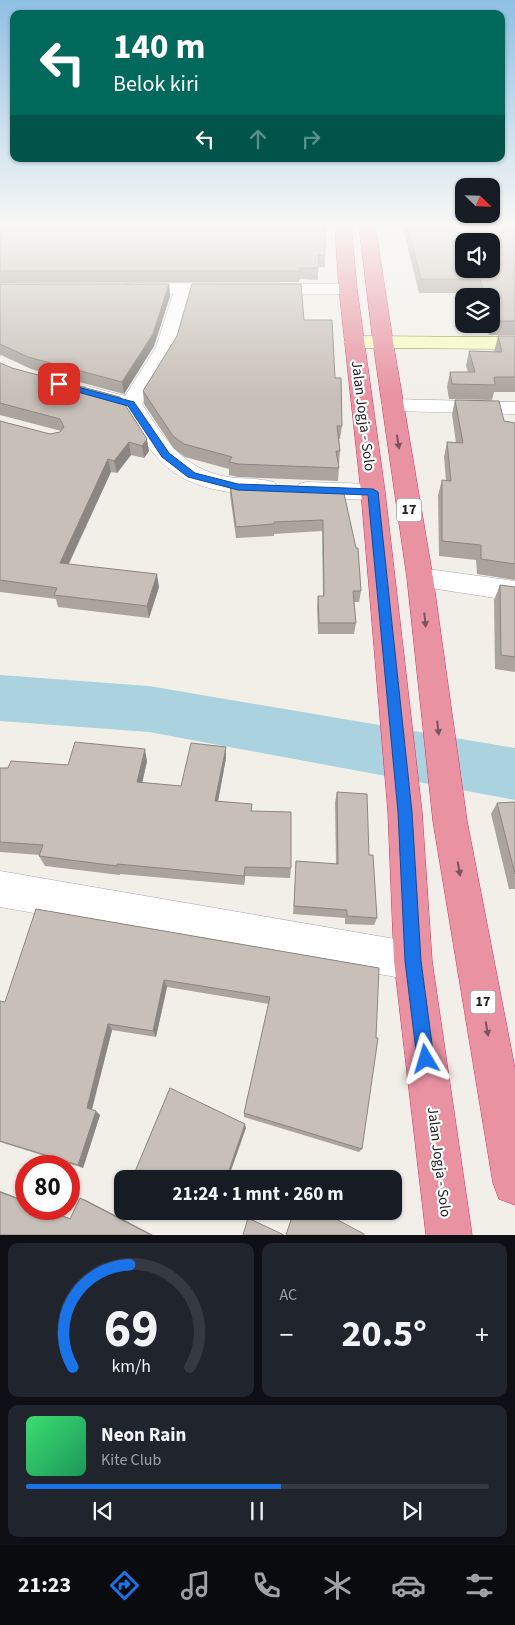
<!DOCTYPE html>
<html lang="id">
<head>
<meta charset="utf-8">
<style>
	body { margin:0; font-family:"Source Sans 3",sans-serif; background:#20242c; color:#f1f3f6; height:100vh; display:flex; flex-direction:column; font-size:19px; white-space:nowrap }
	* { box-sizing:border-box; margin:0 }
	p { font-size:16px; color:#9ea1a6 }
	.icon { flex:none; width:28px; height:28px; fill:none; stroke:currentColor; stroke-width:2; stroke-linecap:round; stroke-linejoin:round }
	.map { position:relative; height:1235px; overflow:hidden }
	.side { display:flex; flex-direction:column; gap:8px; padding:8px; background:#0d0f14; flex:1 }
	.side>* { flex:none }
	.top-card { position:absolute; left:10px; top:10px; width:495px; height:152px; border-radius:10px; box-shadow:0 1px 4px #0004; background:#00695c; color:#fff; overflow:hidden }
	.needle { width:32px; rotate:113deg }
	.controls { position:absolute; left:455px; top:178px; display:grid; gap:10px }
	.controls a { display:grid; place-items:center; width:45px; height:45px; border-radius:10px; background:#171b24; box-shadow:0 1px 4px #0004; font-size:25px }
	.speed { position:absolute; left:15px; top:1155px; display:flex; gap:10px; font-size:25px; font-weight:700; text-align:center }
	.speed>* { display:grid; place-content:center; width:65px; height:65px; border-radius:50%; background:#171b24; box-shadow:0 1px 4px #0004; line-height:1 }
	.speed .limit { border:8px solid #d22; background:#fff; color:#111 }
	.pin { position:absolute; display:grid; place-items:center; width:42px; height:42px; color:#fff; margin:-21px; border-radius:10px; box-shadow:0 2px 8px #0006 }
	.me { position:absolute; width:55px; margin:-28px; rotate:353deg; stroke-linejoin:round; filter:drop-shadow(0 0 4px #0008) }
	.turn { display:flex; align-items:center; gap:18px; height:105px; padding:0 20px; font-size:22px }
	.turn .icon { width:65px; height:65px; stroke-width:2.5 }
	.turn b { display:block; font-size:35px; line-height:42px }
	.lanes { display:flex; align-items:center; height:48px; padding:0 20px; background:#0003; justify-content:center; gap:25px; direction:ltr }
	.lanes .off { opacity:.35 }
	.big { font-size:38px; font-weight:700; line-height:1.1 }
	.side .widget { flex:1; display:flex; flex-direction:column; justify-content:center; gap:8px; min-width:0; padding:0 18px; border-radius:10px; background:#20242c }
	.side .dial { align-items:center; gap:0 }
	.dial svg { height:130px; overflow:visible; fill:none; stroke:#363941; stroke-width:7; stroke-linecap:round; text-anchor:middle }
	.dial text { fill:#f1f3f6; stroke:none }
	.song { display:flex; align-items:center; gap:15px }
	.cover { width:60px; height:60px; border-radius:8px; background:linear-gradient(135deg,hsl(140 70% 55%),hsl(150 70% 35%)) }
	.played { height:5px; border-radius:2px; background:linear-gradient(90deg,#1a73e8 55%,#363941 55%) }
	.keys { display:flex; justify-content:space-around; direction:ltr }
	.heat { display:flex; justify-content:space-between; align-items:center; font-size:28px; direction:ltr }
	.side .tiles { flex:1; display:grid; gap:8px; grid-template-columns:1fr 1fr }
	.widget:last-child { grid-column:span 2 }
	.trip { position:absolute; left:114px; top:1170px; width:288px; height:50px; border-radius:10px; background:#171b24; box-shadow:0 1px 4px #0004; font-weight:700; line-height:50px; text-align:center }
	.menu { display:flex; height:80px; justify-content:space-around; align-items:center; background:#090b0e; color:#9ea1a6 }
	.menu .icon { width:35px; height:35px }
	.menu .current { color:#1a73e8 }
	.menu b { font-size:22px; color:#f1f3f6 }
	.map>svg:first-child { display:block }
</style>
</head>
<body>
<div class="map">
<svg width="515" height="1235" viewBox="0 0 515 1235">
	<rect width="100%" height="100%" fill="#f2efe9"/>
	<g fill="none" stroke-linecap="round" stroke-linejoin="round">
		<path fill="#aad3df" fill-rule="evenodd" d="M0 675 149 686 515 748V800L149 732 0 721Z"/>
		<g stroke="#a9a9a9" stroke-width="1">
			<g id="street">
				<path d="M214 224H350L351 225 349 228 343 230 222 229 216 227Z"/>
				<path d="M132 283 348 284 354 285 357 289 354 293 348 294H191L176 347 142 404C165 439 182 469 228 477 243 479 259 478 274 482L278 488 274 494C260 497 244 495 229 492 168 483 153 456 123 408L80 396 77 392 80 388 87 386 125 396 156 347 173 294 126 292 123 288 126 284Z"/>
				<path d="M392 399 515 402V414L392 411 385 409 381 405 385 401Z"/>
				<path d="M307 482 373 484 381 486 385 492 381 498 373 500 307 498 299 496 295 490 299 484Z"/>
				<path d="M420 568 515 581V601L411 585 407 578 411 571Z"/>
				<path d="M0 871 413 942 426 948 432 961 426 974 413 980 0 907Z"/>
			</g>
		</g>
		<g stroke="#707d05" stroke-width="1">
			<path id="secondary" d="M354 336 515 337V349L354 348 347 346 344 342 347 338Z"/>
		</g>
		<g stroke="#dc2a67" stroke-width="1">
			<g id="highway">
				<path d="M335 224H351L357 289 385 492 422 812 432 961 472 1235H426L394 961 388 812 361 492 339 289Z"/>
				<path d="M359 224H375L393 342 433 578 467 821 515 1069V1205L499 1199 493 1183 433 821 407 578 373 342Z"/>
			</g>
		</g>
		<use href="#street" fill="#fff" fill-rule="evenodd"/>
		<use href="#secondary" fill="#f7fabf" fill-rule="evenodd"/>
		<use href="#highway" fill="#e892a2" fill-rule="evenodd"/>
	</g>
	<g fill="#aba49e">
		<path d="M0 224 325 255V267H318V280L300 279 299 282 0 283Z"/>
		<path d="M402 224H515V335H489L486 324H491V296H478L477 293H419Z"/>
		<path d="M0 284H169L170 296 154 346 124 394 31 369 1 355 0 356Z"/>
		<path d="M304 320 335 378 342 426 340 439H339L340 451 339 464H338L339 468 338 481 238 477 229 475V469L185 457 174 449 144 404 143 391Z"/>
		<path d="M498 336H515V392H494L492 400 449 399 447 387 450 372H468L466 366 469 351 494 352Z"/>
		<path d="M0 363 12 368 120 397 149 451 144 458 131 455 117 473 111 472 69 564 159 587 149 618 58 607 56 599 0 592V421L50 434 60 432 61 431 0 415Z"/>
		<path d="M455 400 504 421 515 423V580L477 574 476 560 439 556 438 495 442 480 446 481 444 457 447 442 456 443 452 414Z"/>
		<path d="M230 483 238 485 343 489 361 591 359 602H354L356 623 354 634H318L317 607 318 596H323L322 531 274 534V536L236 538 230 495Z"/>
		<path d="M500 585 515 587V672L495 669 494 600Z"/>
		<path d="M226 758 218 801 252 811 291 868 290 878 245 876 244 885 120 874V875L45 866 39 856 40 855 0 852V768H8L147 761 142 783 181 786Z"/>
		<path d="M337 792 369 855 377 918 374 925 345 924V918L293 914 296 870 336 864 335 802Z"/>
		<path d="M515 802V889H509L491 814 497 803Z"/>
		<path d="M36 909 379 968 362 1149 359 1152 244 1117V1113L269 1004 167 987 156 1037 112 1030 92 1110 100 1115 83 1168 0 1142V1001L5 1002Z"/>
	</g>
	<g fill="#8b8681">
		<path d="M169 284 170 296 154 346 124 394 122 382Z"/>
		<path d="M147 439 149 451 144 458 142 446Z"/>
		<path d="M129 442 131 455 117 473 114 461Z"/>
		<path d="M108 459 111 472 63 575 60 563Z"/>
		<path d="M157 574 159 587 149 618 147 606Z"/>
		<path d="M226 747V758L216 812 215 801Z"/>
		<path d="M145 749 147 761 140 793 137 782Z"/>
		<path d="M245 867V876L244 885V876Z"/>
		<path d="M164 980 167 987 156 1037 153 1031Z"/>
		<path d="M108 1024 112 1030 91 1112 87 1108Z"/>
		<path d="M96 1111 100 1115 83 1168 78 1165Z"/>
		<path d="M245 1124 246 1128 228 1179H226Z"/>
		<path d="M0 1191 26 1201V1202L0 1192Z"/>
		<path d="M80 1198 86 1200 153 1235H151Z"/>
		<path d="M44 1209H46L77 1221 70 1219Z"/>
	</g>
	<g fill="#c7bfb8" stroke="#8b8681" fill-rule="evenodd">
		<path d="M0 224H325V255H319L318 268H300V271H0Z"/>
		<path d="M407 224H515V321H493L491 316V296H485L480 279H421ZM464 241H491V269H464Z"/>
		<path d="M0 284H169L153 334 122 382 28 357 0 344Z"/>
		<path d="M192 284H301L304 320H332L335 378H341L342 426H337L340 451H336L339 468 238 464 229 462 232 457 184 444 173 436 143 391 177 336Z"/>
		<path d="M498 336H515V377H494L495 385 452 384 450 372H475L469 351 502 352Z"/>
		<path d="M0 363 12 368 120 397 147 439 142 446 129 442 114 461 108 459 60 563 157 574 147 606 54 595 57 588 0 580V421L50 434 60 432 64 427 60 419 0 403Z"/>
		<path d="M455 400 499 401 504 421 515 423V564L481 559V545L442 541V480L451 481 447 442 463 443Z"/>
		<path d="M230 483 238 485 343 489 356 548H358L361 591H353L356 623H319L318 596H324L323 520 274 522V524L236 527Z"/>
		<path d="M500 585 515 587V657L501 655Z"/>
		<path d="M75 742 145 749 137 782 181 786 191 743 226 747 215 801 252 804 251 811 291 812V868L245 867 244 876 117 864V866L39 856 43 845 0 842V768H8L11 761 68 765Z"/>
		<path d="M337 792 367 794 369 855H373L377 918 347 916V910L294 906 296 861 338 864Z"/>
		<path d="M515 802V874L497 803Z"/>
		<path d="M36 909 379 968 376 1038H378L362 1149 244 1113 270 997 164 980 153 1031 108 1024 87 1108 96 1111 78 1165 0 1141V1001L5 1002Z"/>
		<path d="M170 1088 245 1124 226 1179H143L134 1174Z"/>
		<path d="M0 1192 26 1202V1209H44L70 1219 80 1198 151 1235H0Z"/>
		<path d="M204 1211H214L213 1216Z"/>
		<path d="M294 1211H321L364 1234V1235H286Z"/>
		<path d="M248 1218 284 1235H243Z"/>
	</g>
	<defs><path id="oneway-solid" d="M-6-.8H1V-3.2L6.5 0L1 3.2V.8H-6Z" transform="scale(1.25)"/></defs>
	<g fill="#7b545c">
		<use href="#oneway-solid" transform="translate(398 442) rotate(81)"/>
		<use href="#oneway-solid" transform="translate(425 620) rotate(84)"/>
		<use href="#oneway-solid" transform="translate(438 728) rotate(83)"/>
		<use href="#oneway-solid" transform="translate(459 869) rotate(80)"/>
		<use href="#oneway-solid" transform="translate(487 1029) rotate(80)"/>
	</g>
	<linearGradient id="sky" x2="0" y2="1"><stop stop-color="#8fc0e4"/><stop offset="0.57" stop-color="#f9f8f5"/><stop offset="1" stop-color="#f9f8f5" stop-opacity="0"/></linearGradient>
	<rect width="515" height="396" fill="url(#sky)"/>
	<path fill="#1a73e8" stroke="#114b97" d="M59 382 134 402 169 453 195 473 238 484 373 489 378 492 412 812 421 961 434 1059 432 1065 426 1067 420 1065 417 1059 405 961 398 812 368 495 238 490 188 477 162 457 128 406 56 386 55 384Z"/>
	<g text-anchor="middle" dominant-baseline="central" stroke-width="4.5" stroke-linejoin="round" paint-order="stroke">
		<g fill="#fff" stroke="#646464" stroke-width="1">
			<rect x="396.5" y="498.5" width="25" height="23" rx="4"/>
			<rect x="470.5" y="990.5" width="25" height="23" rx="4"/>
		</g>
		<g font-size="14" font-weight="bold" fill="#222">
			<text x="409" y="510">17</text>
			<text x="483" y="1002">17</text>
		</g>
		<g font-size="15" fill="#222" stroke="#fff">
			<text transform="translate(363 416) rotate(83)">Jalan Jogja - Solo</text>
			<text transform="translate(439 1162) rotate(83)">Jalan Jogja - Solo</text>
		</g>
	</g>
</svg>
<div class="controls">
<a><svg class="needle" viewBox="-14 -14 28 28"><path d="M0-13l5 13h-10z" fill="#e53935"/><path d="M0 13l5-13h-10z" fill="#9ea1a6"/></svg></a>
<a><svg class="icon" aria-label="sound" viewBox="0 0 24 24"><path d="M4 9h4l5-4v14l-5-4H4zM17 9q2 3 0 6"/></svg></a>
<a><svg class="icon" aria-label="layers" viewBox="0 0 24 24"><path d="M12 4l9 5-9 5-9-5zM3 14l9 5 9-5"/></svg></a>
</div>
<div class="speed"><div class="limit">80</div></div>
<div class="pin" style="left:59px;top:384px;background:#d93025"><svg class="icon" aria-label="arrive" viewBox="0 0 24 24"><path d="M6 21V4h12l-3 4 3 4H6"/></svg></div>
<svg class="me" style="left:426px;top:1059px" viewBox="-20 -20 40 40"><path d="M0-17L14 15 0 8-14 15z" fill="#1a73e8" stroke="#fff" stroke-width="4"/></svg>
<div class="trip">21:24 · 1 mnt · 260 m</div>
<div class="top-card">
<div class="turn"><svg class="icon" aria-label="left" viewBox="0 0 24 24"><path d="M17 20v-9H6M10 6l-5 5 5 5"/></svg><div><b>140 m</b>Belok kiri</div></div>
<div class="lanes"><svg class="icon" aria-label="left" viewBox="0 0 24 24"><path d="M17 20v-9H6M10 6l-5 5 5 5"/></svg><svg class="icon off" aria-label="ahead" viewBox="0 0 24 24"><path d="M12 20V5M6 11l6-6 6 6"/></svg><svg class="icon off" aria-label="right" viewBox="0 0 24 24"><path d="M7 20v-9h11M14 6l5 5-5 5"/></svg></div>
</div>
</div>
<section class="side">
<div class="tiles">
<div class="widget dial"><svg viewBox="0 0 100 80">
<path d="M14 69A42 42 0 1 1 86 69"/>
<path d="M14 69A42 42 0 0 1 49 6" stroke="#1a73e8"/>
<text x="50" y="56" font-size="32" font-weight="700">69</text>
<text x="50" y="72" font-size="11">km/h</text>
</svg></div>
<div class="widget"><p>AC</p>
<div class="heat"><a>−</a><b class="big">20.5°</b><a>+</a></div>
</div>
<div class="widget">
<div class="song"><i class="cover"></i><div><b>Neon Rain</b><p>Kite Club</p></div></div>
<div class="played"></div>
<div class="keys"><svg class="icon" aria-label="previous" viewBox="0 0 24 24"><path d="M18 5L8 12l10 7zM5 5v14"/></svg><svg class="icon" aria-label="pause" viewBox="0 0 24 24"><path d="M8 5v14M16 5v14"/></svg><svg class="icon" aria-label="next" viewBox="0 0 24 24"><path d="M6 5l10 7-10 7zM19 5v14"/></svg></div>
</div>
</div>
</section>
<nav class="menu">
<b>21:23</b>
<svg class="icon current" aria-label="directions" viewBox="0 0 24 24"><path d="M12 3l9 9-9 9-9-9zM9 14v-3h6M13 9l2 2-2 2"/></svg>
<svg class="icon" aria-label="music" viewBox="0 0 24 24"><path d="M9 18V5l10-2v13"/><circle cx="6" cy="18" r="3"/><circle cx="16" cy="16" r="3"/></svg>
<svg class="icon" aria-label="phone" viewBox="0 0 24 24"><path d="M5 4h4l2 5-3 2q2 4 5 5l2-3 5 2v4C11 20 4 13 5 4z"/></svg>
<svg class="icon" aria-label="climate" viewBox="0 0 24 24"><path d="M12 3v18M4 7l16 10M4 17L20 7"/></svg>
<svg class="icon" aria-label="car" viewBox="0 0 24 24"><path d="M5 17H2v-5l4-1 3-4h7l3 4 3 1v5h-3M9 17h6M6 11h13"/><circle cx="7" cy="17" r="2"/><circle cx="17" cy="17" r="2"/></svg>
<svg class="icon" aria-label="filters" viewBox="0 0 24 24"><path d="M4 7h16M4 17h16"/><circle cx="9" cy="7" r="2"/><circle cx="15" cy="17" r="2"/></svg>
</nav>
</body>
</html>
